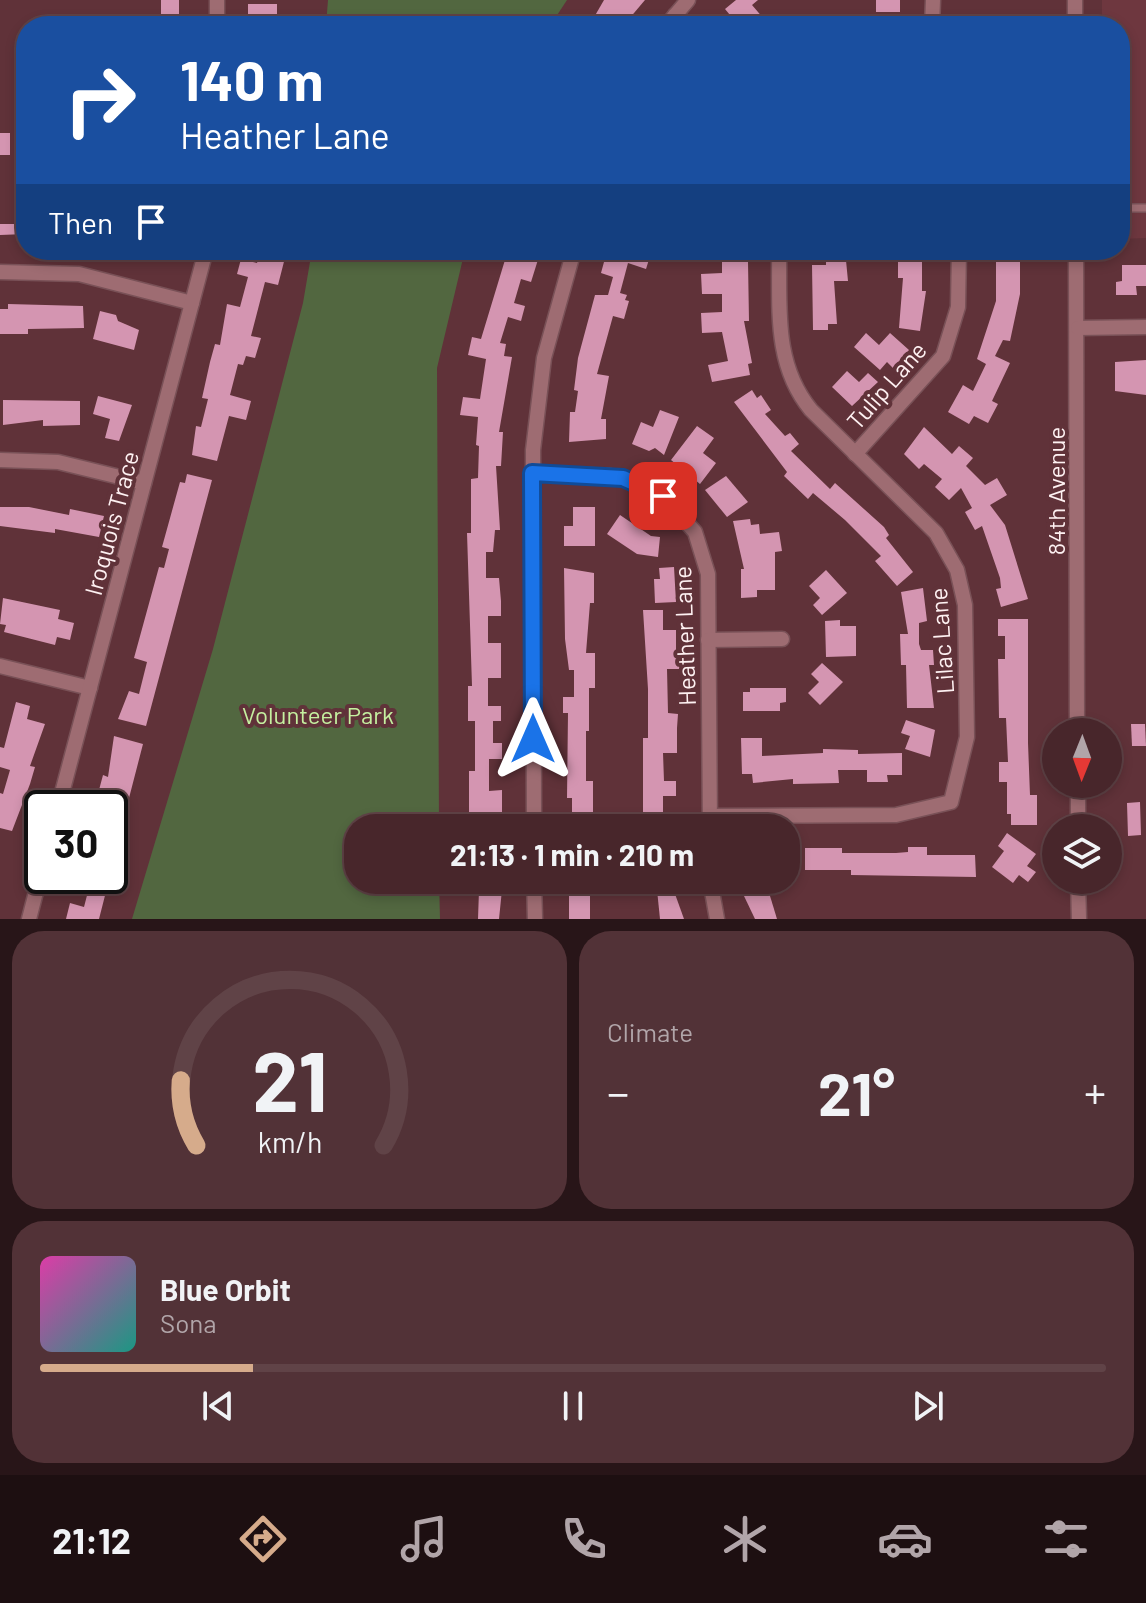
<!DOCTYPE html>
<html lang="en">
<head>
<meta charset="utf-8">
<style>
	body { margin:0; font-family:Barlow,sans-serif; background:#523237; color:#f1f3f6; height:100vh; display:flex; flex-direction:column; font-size:30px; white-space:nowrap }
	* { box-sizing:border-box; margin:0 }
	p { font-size:26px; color:#b1a5a9 }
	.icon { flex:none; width:44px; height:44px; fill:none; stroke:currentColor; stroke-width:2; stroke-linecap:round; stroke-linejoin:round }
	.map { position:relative; height:919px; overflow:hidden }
	.side { display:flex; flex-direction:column; gap:12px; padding:12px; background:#281518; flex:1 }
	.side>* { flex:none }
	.guide { position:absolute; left:16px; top:16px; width:1114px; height:244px; border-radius:32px; box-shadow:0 4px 12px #0003,0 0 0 2px #604347; background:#1a4fa0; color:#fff; overflow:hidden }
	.needle { width:52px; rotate:181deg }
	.controls { position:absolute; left:1042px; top:718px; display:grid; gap:16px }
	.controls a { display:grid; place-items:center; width:80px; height:80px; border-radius:50%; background:#48262b; box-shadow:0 4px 12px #0003,0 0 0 2px #604347; font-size:40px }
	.speed { position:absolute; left:24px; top:790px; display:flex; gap:16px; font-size:40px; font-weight:700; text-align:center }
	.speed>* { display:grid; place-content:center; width:104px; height:104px; border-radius:50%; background:#48262b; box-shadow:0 4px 12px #0003,0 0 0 2px #604347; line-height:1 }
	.speed .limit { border:4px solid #111; border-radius:12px; background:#fff; color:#111 }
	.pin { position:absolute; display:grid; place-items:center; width:68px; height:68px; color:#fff; margin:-34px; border-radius:16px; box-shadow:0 4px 12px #0006 }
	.me { position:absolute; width:88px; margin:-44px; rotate:0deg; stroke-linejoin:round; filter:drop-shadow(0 0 6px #0008) }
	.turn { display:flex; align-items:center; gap:28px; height:168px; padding:0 32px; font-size:36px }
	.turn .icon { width:104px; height:104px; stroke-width:2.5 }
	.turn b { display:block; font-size:56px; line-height:68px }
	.then { display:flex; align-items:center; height:76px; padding:0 32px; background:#0003; gap:16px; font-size:30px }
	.big { font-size:60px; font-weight:700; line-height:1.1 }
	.side .tile { flex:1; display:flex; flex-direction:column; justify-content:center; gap:12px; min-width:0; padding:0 28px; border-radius:32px; background:#523237 }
	.side .dial { align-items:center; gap:0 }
	.dial svg { height:208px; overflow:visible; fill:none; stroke:#604347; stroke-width:7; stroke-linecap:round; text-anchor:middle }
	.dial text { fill:#f1f3f6; stroke:none }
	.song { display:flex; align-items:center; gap:24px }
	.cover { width:96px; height:96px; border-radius:12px; background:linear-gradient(135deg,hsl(320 70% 55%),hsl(170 70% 35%)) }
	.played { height:8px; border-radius:4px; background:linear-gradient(90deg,#d6ab8b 20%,#604347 20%) }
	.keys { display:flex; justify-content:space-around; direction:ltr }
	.heat { display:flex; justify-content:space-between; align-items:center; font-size:44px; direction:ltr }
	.side .tiles { flex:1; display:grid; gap:12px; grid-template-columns:1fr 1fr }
	.tile:last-child { grid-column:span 2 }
	.trip { position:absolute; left:344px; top:814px; width:456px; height:80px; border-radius:32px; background:#48262b; box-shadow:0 4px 12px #0003,0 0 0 2px #604347; font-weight:700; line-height:80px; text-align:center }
	.tabs { display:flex; height:128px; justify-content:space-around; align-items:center; background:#1d0f11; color:#b1a5a9 }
	.tabs .icon { width:56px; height:56px }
	.tabs .on { color:#d6ab8b }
	.tabs b { font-size:36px; color:#f1f3f6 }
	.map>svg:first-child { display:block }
</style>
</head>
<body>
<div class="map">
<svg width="1146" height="919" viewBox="0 0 1146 919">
	<rect width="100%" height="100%" fill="#603239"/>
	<path fill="#6e373f" d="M1102 0H1146V238L1120 239V26H1102Z"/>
	<g fill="#526740">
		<path d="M328 0H567L550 26H326Z"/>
		<path d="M312 250H465L437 368 439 828H358V880H439L440 919H132L213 649 303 303Z"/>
	</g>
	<g fill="#d495b1">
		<path d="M161 0H179V15L184 16V26H161Z"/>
		<path d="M604 0H645L623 26H589Z"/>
		<path d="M736 0H758L752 5 770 26H739L725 9Z"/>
		<rect x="876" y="0" width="24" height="12"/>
		<rect x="248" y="4" width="29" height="22"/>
		<rect x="0" y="133" width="10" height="22"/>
		<path d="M0 224H26V234L0 235Z"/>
		<path d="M261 250H287L278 285 265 282 251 336 261 338 255 358 246 356 243 365 238 364 230 395 251 401 246 420 229 416 217 461 192 455 196 426 201 427 208 399 202 398 210 362 215 344 220 345 227 304 240 307 248 277 237 274 241 259 257 263Z"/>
		<path d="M508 250H541L531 282 521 279 514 303 525 306 521 321 508 317 500 343 506 344 504 356 512 357 499 432H503L501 466H496L500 530H495L493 552H486V578H499L501 601V616H488V643H501V678H488V706H501V721H493V743H502V759H489V791L502 790V828H469V771H475V721H468V686H472L467 533H471V479L478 478 479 446 476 445 478 417 460 415 463 397 480 399 486 359 468 355 472 337 481 339Z"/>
		<path d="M612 250H652L646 269 628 263 620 293 627 295 625 300 629 301 624 319 613 316 597 374 609 376 601 419H606V439L569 442 570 412H575L578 391 574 390 578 358 595 295H608L613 277 601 273 607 251Z"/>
		<path d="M722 250H742V262H748L749 321H744L752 363 748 364 750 375 712 382 708 365 728 361 722 332 702 333 701 313 722 312V294H702L701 274 722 273Z"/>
		<path d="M826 250H845L848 281H834L837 324H828V330H813L812 265H826Z"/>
		<path d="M898 250H922V291H926L920 331 899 328 903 278H898Z"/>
		<path d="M996 250H1015V262H1020V294L1010 341 1003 340 995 356 1010 363 992 401 998 404 988 423 974 416 969 424 948 412 963 385 973 391 986 364 977 359 996 301Z"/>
		<path d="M1122 265H1146V286H1136L1137 295H1116V282L1122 281Z"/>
		<path d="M8 304 83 306 84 328 28 329V334H0V309H8Z"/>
		<path d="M100 311 116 315 118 321 139 330 134 350 93 339Z"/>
		<path d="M866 333 879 345 890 333 909 350 893 368 887 362 880 370 854 347Z"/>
		<path d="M1146 360V395L1115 391V362Z"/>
		<path d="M847 371 859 382 868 373 878 382 852 406 832 387Z"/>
		<path d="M752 390 757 398 761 395 771 410 765 414 785 436 790 433 799 444 791 451 830 489 835 483 884 527 889 535 886 538 913 572 897 586 875 561 881 556 845 520 813 493 808 499 784 476 787 472 734 402Z"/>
		<path d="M98 396 132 405 119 441 105 438 110 419 93 414Z"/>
		<path d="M3 400 80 401V425L43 426V420L3 425Z"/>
		<path d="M660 410 679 417 664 455 655 448 649 451 632 444 641 422 653 427Z"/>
		<path d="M697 426 714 438 703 453 716 463 700 484 671 460Z"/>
		<path d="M924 427 952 454 959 446 973 458 966 466 985 485 997 478 1007 495 990 505 1005 525 1028 599 1001 607 996 589 1001 588 1000 578 982 526 975 530 965 512 972 508 961 488 949 500 935 487 942 479 924 464 919 469 904 454Z"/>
		<path d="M187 474 212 480 146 726 118 719 129 691 139 694 147 662 134 658 159 567 164 568 169 549 162 547 180 482 185 483Z"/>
		<path d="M726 476 748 502 727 517 705 490Z"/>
		<path d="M0 507H29L69 515 70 509 104 516 99 537 55 529V533L0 526Z"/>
		<path d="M573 507H595V546H564V526H573Z"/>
		<path d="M620 515 651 536 660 537 658 557 637 554 607 534Z"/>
		<path d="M750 519 751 525 759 524 760 534 779 532 782 551 775 552V590H757V597L741 598V569H744L733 521Z"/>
		<path d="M674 567 676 602 655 603 654 579H660L659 568Z"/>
		<path d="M564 568 594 573V603H590L586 653H595V688H589V731H586V781H593V828H572V798H567L568 713H563V697H574V670H569L565 639Z"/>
		<path d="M826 570 847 593 822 615 813 605 820 598 809 586Z"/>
		<path d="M923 588 927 621 919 623V644L921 650H933L934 665H929L934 708H907L906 665H901L900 634H908L901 592Z"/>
		<path d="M3 598 60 610 58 619 74 623 70 640 57 637 55 645 4 632 6 625 0 624Z"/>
		<path d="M643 610H663V630H676V654H680L681 669H667L668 713 678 714 677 728V753H663L664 781H676V796H663V828H643V738H648V689Z"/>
		<path d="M998 619H1028V743L1030 795H1037V825H1011V814H1007V782H999V762H1008L1006 718H999L998 659H1005V636H998Z"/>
		<path d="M840 620V626H856V656L826 657 825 621Z"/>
		<path d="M822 663 843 682 820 705 808 693 819 682 811 674Z"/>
		<path d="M750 688H786V702L780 703V711H743V692H750Z"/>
		<path d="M16 702 30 706 27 719 45 724 30 766 35 767 30 784 12 831 0 828V793L3 794 10 770 0 767V747L4 748Z"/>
		<path d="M906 720 935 730 930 757 905 749 910 736 901 733Z"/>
		<path d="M1131 724H1145L1146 746H1132Z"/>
		<path d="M114 736 143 744 121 829 129 832 124 849 110 845 107 808 111 793 99 790 103 775 108 777Z"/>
		<path d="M741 738H762V756L823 753V749L858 750V754L902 753V775H887L888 782H867V770H838L839 783 793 784V779L753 783 752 774H742Z"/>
		<path d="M1140 802 1141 835 1128 836 1127 803Z"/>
		<path d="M1007 833 1036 854 1027 866 1036 872 1028 882 1019 875 1013 883 992 867 1004 851 998 846Z"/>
		<path d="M908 847H927V855H975L976 877 851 875V870H805V848H842V853H896L908 852Z"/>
		<path d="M92 876H110L99 919H66L70 903 84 907Z"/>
		<path d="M475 880H503L499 919H478L479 890H475Z"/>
		<rect x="569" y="880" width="21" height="39"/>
		<path d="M656 880H670L684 919H660Z"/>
		<path d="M767 886 777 919H755L744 896Z"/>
	</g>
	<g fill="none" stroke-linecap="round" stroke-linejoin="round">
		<g stroke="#795157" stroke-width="10">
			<path id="lane" d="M1120 208H1146"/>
		</g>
		<g stroke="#795157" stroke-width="17">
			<g id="street">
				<path d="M217 0V26"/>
				<path d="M1075 0V26"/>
				<path d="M675 15 688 26"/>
				<path d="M666 26 688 0"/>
				<path d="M932 26 933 0"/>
				<path d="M1076 250 1077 732"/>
				<path d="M0 272 79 274 192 303"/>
				<path d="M1078 328 1146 327"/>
				<path d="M855 454 943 356 958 307 959 250"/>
				<path d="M0 460 58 462 144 483"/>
				<path d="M532 473 610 476 636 482 663 496 695 532 708 574 710 828"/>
				<path d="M708 640 782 639"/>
				<path d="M0 666 90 688"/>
				<path d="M1078 784V828"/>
				<path d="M58 808 206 250"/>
				<path d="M710 816 896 815 951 802 967 737 965 605 957 570 936 533 811 410C773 364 780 307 779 250"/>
				<path d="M534 828 533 450 544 358 574 250"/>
				<path d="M534 880 535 919"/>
				<path d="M710 880 717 919"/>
				<path d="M1078 880 1079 919"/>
				<path d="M29 919 42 869"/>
			</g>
		</g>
		<use href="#lane" stroke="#9e6c72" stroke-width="7"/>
		<use href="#street" stroke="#9e6c72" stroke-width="14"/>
	</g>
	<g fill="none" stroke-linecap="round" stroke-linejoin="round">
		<g stroke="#114b97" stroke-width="20">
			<path id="route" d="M533 739 532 473 623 478 663 496"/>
		</g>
		<use href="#route" stroke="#1a73e8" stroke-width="14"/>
	</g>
	<g text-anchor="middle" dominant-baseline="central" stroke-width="8" stroke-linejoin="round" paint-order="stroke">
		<g font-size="24" fill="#fef1f2" stroke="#603239">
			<text transform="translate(886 385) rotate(-49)">Tulip Lane</text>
			<text transform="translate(1055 491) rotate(-90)">84th Avenue</text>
			<text transform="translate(111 523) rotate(-75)">Iroquois Trace</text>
			<text transform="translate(684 636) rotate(-92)">Heather Lane</text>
			<text transform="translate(941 641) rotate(-94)">Lilac Lane</text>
		</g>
		<g font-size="24" fill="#c5f0a0" stroke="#603239">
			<text x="318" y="714">Volunteer Park</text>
		</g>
	</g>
</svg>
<div class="controls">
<a><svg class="needle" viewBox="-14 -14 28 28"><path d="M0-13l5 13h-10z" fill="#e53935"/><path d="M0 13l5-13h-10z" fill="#b1a5a9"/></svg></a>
<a><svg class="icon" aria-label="layers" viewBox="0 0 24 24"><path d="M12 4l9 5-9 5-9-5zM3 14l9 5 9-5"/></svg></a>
</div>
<div class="speed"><div class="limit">30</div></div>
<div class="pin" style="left:663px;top:496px;background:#d93025"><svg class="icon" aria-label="arrive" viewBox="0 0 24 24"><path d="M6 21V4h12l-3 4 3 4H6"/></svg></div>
<svg class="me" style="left:533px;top:739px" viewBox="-20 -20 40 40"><path d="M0-17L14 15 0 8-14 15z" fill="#1a73e8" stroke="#fff" stroke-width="4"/></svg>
<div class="trip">21:13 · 1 min · 210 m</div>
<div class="guide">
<div class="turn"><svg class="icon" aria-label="right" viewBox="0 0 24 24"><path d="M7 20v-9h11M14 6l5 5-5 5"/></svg><div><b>140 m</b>Heather Lane</div></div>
<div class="then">Then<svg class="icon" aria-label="arrive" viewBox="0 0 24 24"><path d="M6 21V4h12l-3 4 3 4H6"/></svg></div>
</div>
</div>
<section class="side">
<div class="tiles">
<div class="tile dial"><svg viewBox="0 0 100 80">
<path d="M14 69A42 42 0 1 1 86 69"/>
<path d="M14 69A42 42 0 0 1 8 44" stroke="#d6ab8b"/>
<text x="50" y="56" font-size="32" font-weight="700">21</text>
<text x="50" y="72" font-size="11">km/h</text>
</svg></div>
<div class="tile"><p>Climate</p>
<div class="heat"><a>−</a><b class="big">21°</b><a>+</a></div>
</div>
<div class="tile">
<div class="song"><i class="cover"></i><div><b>Blue Orbit</b><p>Sona</p></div></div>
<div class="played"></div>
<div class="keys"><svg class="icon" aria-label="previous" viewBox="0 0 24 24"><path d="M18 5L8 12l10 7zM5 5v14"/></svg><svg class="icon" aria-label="pause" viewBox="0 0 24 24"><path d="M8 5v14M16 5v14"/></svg><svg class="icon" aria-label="next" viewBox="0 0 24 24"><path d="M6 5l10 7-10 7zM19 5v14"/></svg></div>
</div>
</div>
</section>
<nav class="tabs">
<b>21:12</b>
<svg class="icon on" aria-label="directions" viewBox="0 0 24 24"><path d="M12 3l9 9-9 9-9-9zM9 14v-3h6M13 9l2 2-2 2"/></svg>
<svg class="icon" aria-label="music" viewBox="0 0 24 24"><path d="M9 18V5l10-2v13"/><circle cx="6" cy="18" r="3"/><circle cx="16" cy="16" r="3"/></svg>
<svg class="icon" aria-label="phone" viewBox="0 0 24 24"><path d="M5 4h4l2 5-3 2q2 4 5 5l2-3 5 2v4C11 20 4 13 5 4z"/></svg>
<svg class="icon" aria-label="climate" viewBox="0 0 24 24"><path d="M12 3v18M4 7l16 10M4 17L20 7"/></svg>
<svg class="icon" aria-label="car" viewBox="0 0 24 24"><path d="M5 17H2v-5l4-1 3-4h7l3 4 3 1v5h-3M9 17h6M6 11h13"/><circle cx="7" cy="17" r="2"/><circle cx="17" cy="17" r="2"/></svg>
<svg class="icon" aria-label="filters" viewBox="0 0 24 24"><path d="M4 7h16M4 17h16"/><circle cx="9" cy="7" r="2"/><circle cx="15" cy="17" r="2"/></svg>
</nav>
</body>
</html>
